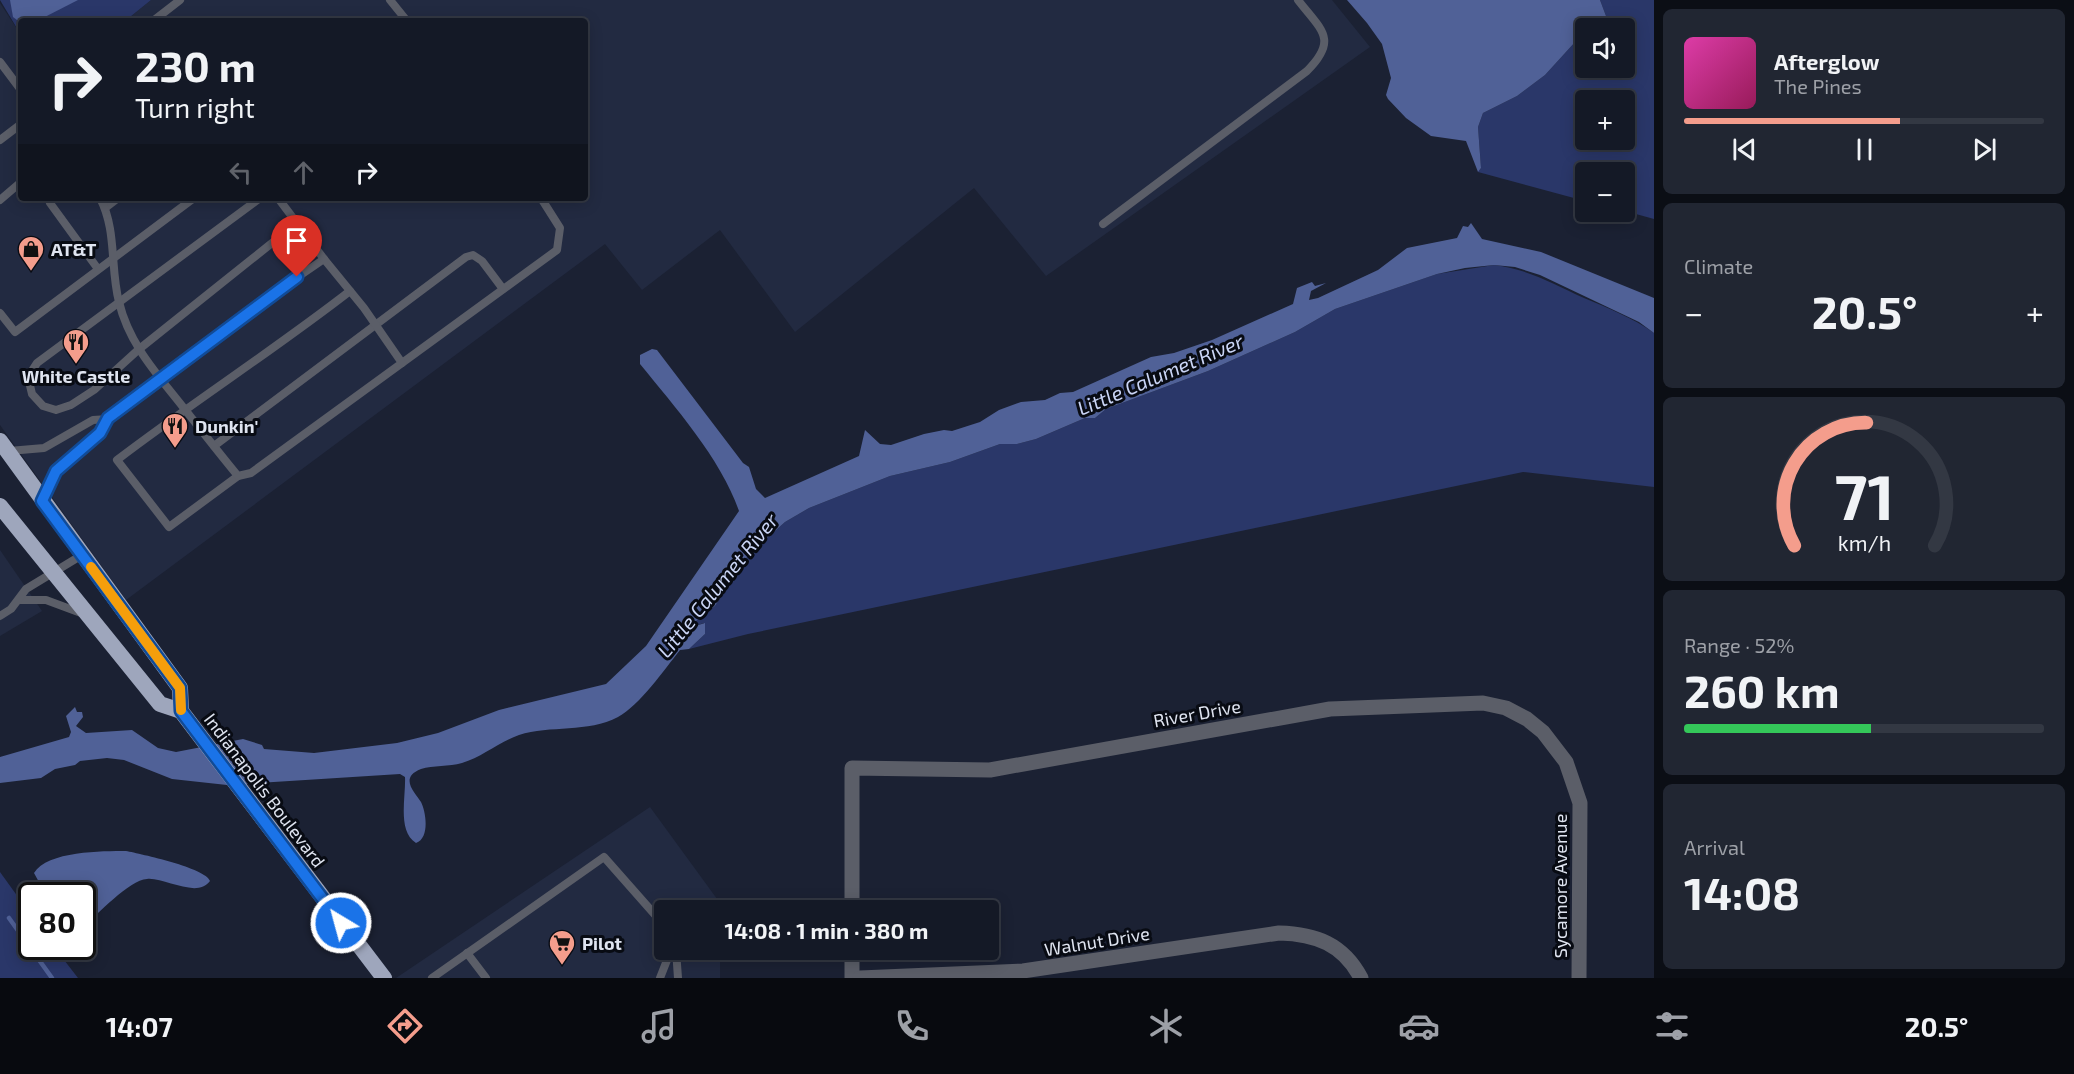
<!DOCTYPE html>
<html lang="en">
<head>
<meta charset="utf-8">
<style>
	body { margin:0; font-family:"Exo 2",sans-serif; background:#212632; color:#f1f3f6; height:100vh; display:flex; flex-direction:column; font-size:22px; white-space:nowrap }
	* { box-sizing:border-box; margin:0 }
	p { font-size:20px; color:#9da0a7 }
	.icon { flex:none; width:33px; height:33px; fill:none; stroke:currentColor; stroke-width:2; stroke-linecap:round; stroke-linejoin:round }
	.map { position:relative; flex:1; overflow:hidden }
	.panel { display:flex; flex-direction:column; gap:9px; padding:9px; background:#0b0e15; width:420px }
	.panel>* { flex:none }
	.top-card { position:absolute; left:18px; top:18px; width:570px; height:183px; border-radius:6px; box-shadow:0 3px 15px #0003,0 0 0 2px #333843; background:#141926; color:#f1f3f6; overflow:hidden }
	.tools { position:absolute; left:1575px; top:18px; display:grid; gap:12px }
	.tools a { display:grid; place-items:center; width:60px; height:60px; border-radius:6px; background:#141926; box-shadow:0 3px 15px #0003,0 0 0 2px #333843; font-size:30px }
	.speed { position:absolute; left:18px; top:882px; display:flex; gap:12px; font-size:30px; font-weight:700; text-align:center }
	.speed>* { display:grid; place-content:center; width:78px; height:78px; border-radius:50%; background:#141926; box-shadow:0 3px 15px #0003,0 0 0 2px #333843; line-height:1 }
	.speed .limit { border:3px solid #111; border-radius:9px; background:#fff; color:#111 }
	.pin { position:absolute; display:grid; place-items:center; width:51px; height:51px; color:#fff; margin:-62px -26px; border-radius:50% 50% 50% 0; rotate:-45deg; box-shadow:0 0 6px #0007 }
	.pin .icon { rotate:45deg }
	.me { position:absolute; width:66px; margin:-33px; rotate:323deg; stroke-linejoin:round; filter:drop-shadow(0 0 4px #0008) }
	.turn { display:flex; align-items:center; gap:21px; height:126px; padding:0 18px; font-size:27px }
	.turn .icon { width:78px; height:78px; stroke-width:2.5 }
	.turn b { display:block; font-size:42px; line-height:51px }
	.lanes { display:flex; align-items:center; height:57px; padding:0 18px; background:#0003; justify-content:center; gap:30px; direction:ltr }
	.lanes .off { opacity:.35 }
	.big { font-size:45px; font-weight:700; line-height:1.1 }
	.panel .tile { flex:1; display:flex; flex-direction:column; justify-content:center; gap:9px; min-width:0; padding:0 21px; border-radius:9px; background:#212632 }
	.panel .dial { align-items:center; gap:0 }
	.dial svg { height:156px; overflow:visible; fill:none; stroke:#333843; stroke-width:7; stroke-linecap:round; text-anchor:middle }
	.dial text { fill:#f1f3f6; stroke:none }
	.song { display:flex; align-items:center; gap:18px }
	.cover { width:72px; height:72px; border-radius:9px; background:linear-gradient(135deg,hsl(320 70% 55%),hsl(330 70% 35%)) }
	.played { height:6px; border-radius:3px; background:linear-gradient(90deg,#f49d8c 60%,#333843 60%) }
	.keys { display:flex; justify-content:space-around; direction:ltr }
	.heat { display:flex; justify-content:space-between; align-items:center; font-size:33px; direction:ltr }
	.charge { height:9px; border-radius:4px; background:linear-gradient(90deg,#34c759 52%,#333843 0) }
	.trip { position:absolute; left:654px; top:900px; width:345px; height:60px; border-radius:6px; background:#141926; box-shadow:0 3px 15px #0003,0 0 0 2px #333843; font-weight:700; line-height:60px; text-align:center }
	.dock { display:flex; height:96px; justify-content:space-around; align-items:center; background:#080a0f; color:#9da0a7 }
	.dock .icon { width:42px; height:42px }
	.dock .active { color:#f49d8c }
	.dock b { font-size:27px; color:#f1f3f6 }
	main { display:flex; flex:1; min-height:0 }
	.map>svg:first-child { display:block }
</style>
</head>
<body>
<main>
<div class="map">
<svg width="1654" height="978" viewBox="0 0 1654 978">
	<rect width="100%" height="100%" fill="#1b2133"/>
	<g fill="#222a41">
		<path d="M151 0H1332L1370 47 1046 276 974 188 795 332 720 230 642 290 605 244 126 600 0 425V3L21 35V198H585V21H125Z"/>
		<path d="M0 550 42 611 0 636Z"/>
		<path d="M650 807 720 903V910H664V950H720V978H396Z"/>
	</g>
	<g fill="#2a3769" fill-rule="evenodd">
		<path d="M0 0H151L125 21H21V35Z"/>
		<path d="M1600 0H1654V219L1625 211 1624 172H1586L1585 201 1478 172 1481 168 1478 127 1483 113 1517 96 1545 75 1576 41 1588 22 1594 18 1606 16ZM1586 28H1624V68H1586ZM1586 100H1624V140H1586Z"/>
		<path d="M1494 265C1528 269 1553 284 1584 298 1608 308 1633 318 1654 333V487L1523 472 748 634 689 649 705 634 704 623 695 626 696 621 715 606 749 554 785 522 809 508 890 476 950 462 1000 444H1017L1036 439 1085 418H1095L1106 409 1208 371 1295 332 1335 309 1437 274Z"/>
		<path d="M0 872 31 915 32 946 54 947 78 978H0Z"/>
	</g>
	<g fill="#506197">
		<path d="M10 0H78L37 21 21 23 13 17Z"/>
		<path d="M1347 0H1600L1606 16 1594 18 1588 22 1576 41 1545 75 1517 96 1483 113 1478 127 1481 168 1478 172 1466 141 1431 136 1406 118 1388 99 1386 95 1391 78 1382 44 1367 23Z"/>
		<path d="M1471 223 1482 239 1541 252 1654 298V333L1639 322 1540 275 1515 267 1494 265 1465 268 1437 274 1335 309 1295 332 1208 371 1106 409 1095 418H1085L1036 439 1017 444H1000L950 462 890 476 809 508 785 522 749 554 715 606 696 621 695 626 705 623V634L689 649 680 650C664 670 640 705 618 717 588 733 550 725 519 735 499 742 482 757 462 763 449 767 433 765 421 769 398 778 416 793 421 802 426 812 430 838 416 843 397 831 406 797 405 777L400 774 227 785 172 779 124 760 107 758 80 761 75 765 55 769 41 778 0 783V757L69 737 71 732 66 716 75 707 77 712H82L83 717 76 726 86 733 132 730 158 748 176 752 243 739 262 745 264 749 314 753 397 743 438 733 499 710 606 684 646 646 739 511C721 459 675 407 640 364V355L652 349 657 350 743 463 749 467 756 489 765 498 859 456 865 430 880 444 891 445 924 434 944 430 952 431 980 422 999 410 1021 402 1045 400 1060 393 1073 392 1151 357 1174 353 1212 340 1293 304 1297 288 1312 282 1315 286 1326 283 1311 291 1309 300 1318 298 1378 270 1407 248 1457 238 1463 226 1468 227Z"/>
		<path d="M126 851C141 854 206 868 210 881 197 899 164 877 147 879 129 880 97 915 83 927L82 896 46 895 34 873C47 851 103 851 126 851Z"/>
	</g>
	<g fill="none" stroke-linecap="round" stroke-linejoin="round">
		<path stroke="#506197" stroke-width="4.5" d="M9 918 52 978"/>
		<g stroke="#5b5e68" stroke-width="8">
			<path d="M390 0 407 21"/>
			<path d="M153 21 180 0"/>
			<path d="M0 62 21 90"/>
			<path d="M0 140 21 124"/>
			<path d="M260 198 37 363 28 377 32 394 43 406 56 410 71 405 94 390 138 350 297 223"/>
			<path d="M278 198 324 259"/>
			<path d="M0 200 21 182"/>
			<path d="M50 203 98 269"/>
			<path d="M105 208 118 198"/>
			<path d="M1103 224 1307 71C1339 39 1321 30 1298 0"/>
			<path d="M0 313 15 332 194 198"/>
			<path d="M402 363 557 250 560 228 541 198"/>
			<path d="M214 446 466 257 473 255 482 261 503 289"/>
			<path d="M9 451 44 448 93 420 108 419"/>
			<path d="M238 476 169 527 117 460C193 402 274 350 350 291"/>
			<path d="M43 500 56 471 100 433 108 419 270 296 324 259 364 308 402 363 251 473 238 476C219 453 201 430 183 407 157 374 129 344 119 302 110 268 117 230 100 198"/>
			<path d="M19 600H46L81 613"/>
			<path d="M0 616 11 609 26 589 82 555"/>
			<path d="M676 950 678 978"/>
			<path d="M467 953 486 978"/>
			<path d="M432 978 604 857 664 925"/>
			<path d="M660 978 671 950"/>
		</g>
		<g stroke="#5b5e68" stroke-width="15">
			<path d="M852 910V768L990 770 1330 709 1483 703 1506 708 1527 719 1543 732 1566 762 1580 803 1579 978"/>
			<path d="M852 950V978"/>
			<path d="M860 978 1023 971 1279 933C1316 934 1343 944 1361 978"/>
		</g>
		<g stroke="#9ea6bc" stroke-width="16">
			<path d="M0 441 180 688 181 711 384 978"/>
			<path d="M0 506 160 704 181 711"/>
		</g>
	</g>
	<g fill="none" stroke-linecap="round" stroke-linejoin="round">
		<g stroke="#114b97" stroke-width="15">
			<path id="route" d="M297 277 108 418 100 433 56 471 42 501 180 688 181 711 341 923"/>
		</g>
		<use href="#route" stroke="#1a73e8" stroke-width="10"/>
		<path stroke="#f59e0b" stroke-width="10" d="M91 567 180 688 181 710"/>
	</g>
	<defs>
		<g id="shop-pin" transform="scale(1.35)"><path d="M0 17L-7.5 6A9.5 9.5 0 1 1 7.5 6Z" fill="#f49d8c" stroke="#080b13"/><path d="M-5-2.5h2.3a2.7 3.5 0 0 1 5.4 0H5L5.5 6h-11ZM-1.5-2.5h3a1.5 2.3 0 0 0-3 0Z" fill="#111"/></g>
		<g id="restaurant-pin" transform="scale(1.35)"><path d="M0 17L-7.5 6A9.5 9.5 0 1 1 7.5 6Z" fill="#f49d8c" stroke="#080b13"/><path d="M-5-6h1v4h1v-4h1v4h1v-4h1v5L-1.5 .5V6h-2V.5L-5-1ZM5-6V6H3V1.5H1.5Q1.5-4 5-6Z" fill="#111"/></g>
		<g id="supermarket-pin" transform="scale(1.35)"><path d="M0 17L-7.5 6A9.5 9.5 0 1 1 7.5 6Z" fill="#f49d8c" stroke="#080b13"/><path d="M-6-5.5h2.5l.6 2H6L4.5 2H-2.5L-4.4-4H-6ZM-1.5 3.2a1.3 1.3 0 1 0 .1 0ZM3 3.2a1.3 1.3 0 1 0 .1 0Z" fill="#111"/></g>
	</defs>
	<g fill-rule="evenodd">
		<use href="#shop-pin" x="31" y="249"/>
		<use href="#restaurant-pin" x="76" y="342"/>
		<use href="#restaurant-pin" x="175" y="426"/>
		<use href="#supermarket-pin" x="562" y="943"/>
	</g>
	<g text-anchor="middle" dominant-baseline="central" stroke-width="6" stroke-linejoin="round" paint-order="stroke">
		<g font-size="18" font-weight="bold" fill="#dfe4f0" stroke="#080b13" text-anchor="start">
			<text x="51" y="249">AT&amp;T</text>
			<text x="76" y="376" text-anchor="middle">White Castle</text>
			<text x="195" y="426">Dunkin'</text>
			<text x="582" y="943">Pilot</text>
		</g>
		<g font-size="18" fill="#dfe4f0" stroke="#080b13">
			<text transform="translate(1197 713) rotate(-10)">River Drive</text>
			<text transform="translate(265 790) rotate(53)">Indianapolis Boulevard</text>
			<text transform="translate(1560 886) rotate(-90)">Sycamore Avenue</text>
			<text transform="translate(1097 941) rotate(-9)">Walnut Drive</text>
		</g>
		<g font-size="20" font-style="italic" fill="#cad5f6" stroke="#080b13">
			<text transform="translate(1160 374) rotate(-23)">Little Calumet River</text>
			<text transform="translate(717 585) rotate(-51)">Little Calumet River</text>
		</g>
	</g>
</svg>
<div class="tools">
<a><svg class="icon" aria-label="sound" viewBox="0 0 24 24"><path d="M4 9h4l5-4v14l-5-4H4zM17 9q2 3 0 6"/></svg></a>
<a>+</a>
<a>−</a>
</div>
<div class="speed"><div class="limit">80</div></div>
<div class="pin" style="left:297px;top:277px;background:#d93025"><svg class="icon" aria-label="arrive" viewBox="0 0 24 24"><path d="M6 21V4h12l-3 4 3 4H6"/></svg></div>
<svg class="me" style="left:341px;top:923px" viewBox="-20 -20 40 40"><circle r="17" fill="#1a73e8" stroke="#fff" stroke-width="3"/><path d="M0-11L8 9 0 5-8 9z" fill="#fff"/></svg>
<div class="trip">14:08 · 1 min · 380 m</div>
<div class="top-card">
<div class="turn"><svg class="icon" aria-label="right" viewBox="0 0 24 24"><path d="M7 20v-9h11M14 6l5 5-5 5"/></svg><div><b>230 m</b>Turn right</div></div>
<div class="lanes"><svg class="icon off" aria-label="left" viewBox="0 0 24 24"><path d="M17 20v-9H6M10 6l-5 5 5 5"/></svg><svg class="icon off" aria-label="ahead" viewBox="0 0 24 24"><path d="M12 20V5M6 11l6-6 6 6"/></svg><svg class="icon" aria-label="right" viewBox="0 0 24 24"><path d="M7 20v-9h11M14 6l5 5-5 5"/></svg></div>
</div>
</div>
<section class="panel">
<div class="tile">
<div class="song"><i class="cover"></i><div><b>Afterglow</b><p>The Pines</p></div></div>
<div class="played"></div>
<div class="keys"><svg class="icon" aria-label="previous" viewBox="0 0 24 24"><path d="M18 5L8 12l10 7zM5 5v14"/></svg><svg class="icon" aria-label="pause" viewBox="0 0 24 24"><path d="M8 5v14M16 5v14"/></svg><svg class="icon" aria-label="next" viewBox="0 0 24 24"><path d="M6 5l10 7-10 7zM19 5v14"/></svg></div>
</div>
<div class="tile"><p>Climate</p>
<div class="heat"><a>−</a><b class="big">20.5°</b><a>+</a></div>
</div>
<div class="tile dial"><svg viewBox="0 0 100 80">
<path d="M14 69A42 42 0 1 1 86 69"/>
<path d="M14 69A42 42 0 0 1 51 6" stroke="#f49d8c"/>
<text x="50" y="56" font-size="32" font-weight="700">71</text>
<text x="50" y="72" font-size="11">km/h</text>
</svg></div>
<div class="tile"><p>Range · 52%</p><b class="big">260 km</b><div class="charge"></div></div>
<div class="tile"><p>Arrival</p><b class="big">14:08</b></div>
</section>
</main>
<nav class="dock">
<b>14:07</b>
<svg class="icon active" aria-label="directions" viewBox="0 0 24 24"><path d="M12 3l9 9-9 9-9-9zM9 14v-3h6M13 9l2 2-2 2"/></svg>
<svg class="icon" aria-label="music" viewBox="0 0 24 24"><path d="M9 18V5l10-2v13"/><circle cx="6" cy="18" r="3"/><circle cx="16" cy="16" r="3"/></svg>
<svg class="icon" aria-label="phone" viewBox="0 0 24 24"><path d="M5 4h4l2 5-3 2q2 4 5 5l2-3 5 2v4C11 20 4 13 5 4z"/></svg>
<svg class="icon" aria-label="climate" viewBox="0 0 24 24"><path d="M12 3v18M4 7l16 10M4 17L20 7"/></svg>
<svg class="icon" aria-label="car" viewBox="0 0 24 24"><path d="M5 17H2v-5l4-1 3-4h7l3 4 3 1v5h-3M9 17h6M6 11h13"/><circle cx="7" cy="17" r="2"/><circle cx="17" cy="17" r="2"/></svg>
<svg class="icon" aria-label="filters" viewBox="0 0 24 24"><path d="M4 7h16M4 17h16"/><circle cx="9" cy="7" r="2"/><circle cx="15" cy="17" r="2"/></svg>
<b>20.5°</b>
</nav>
</body>
</html>
